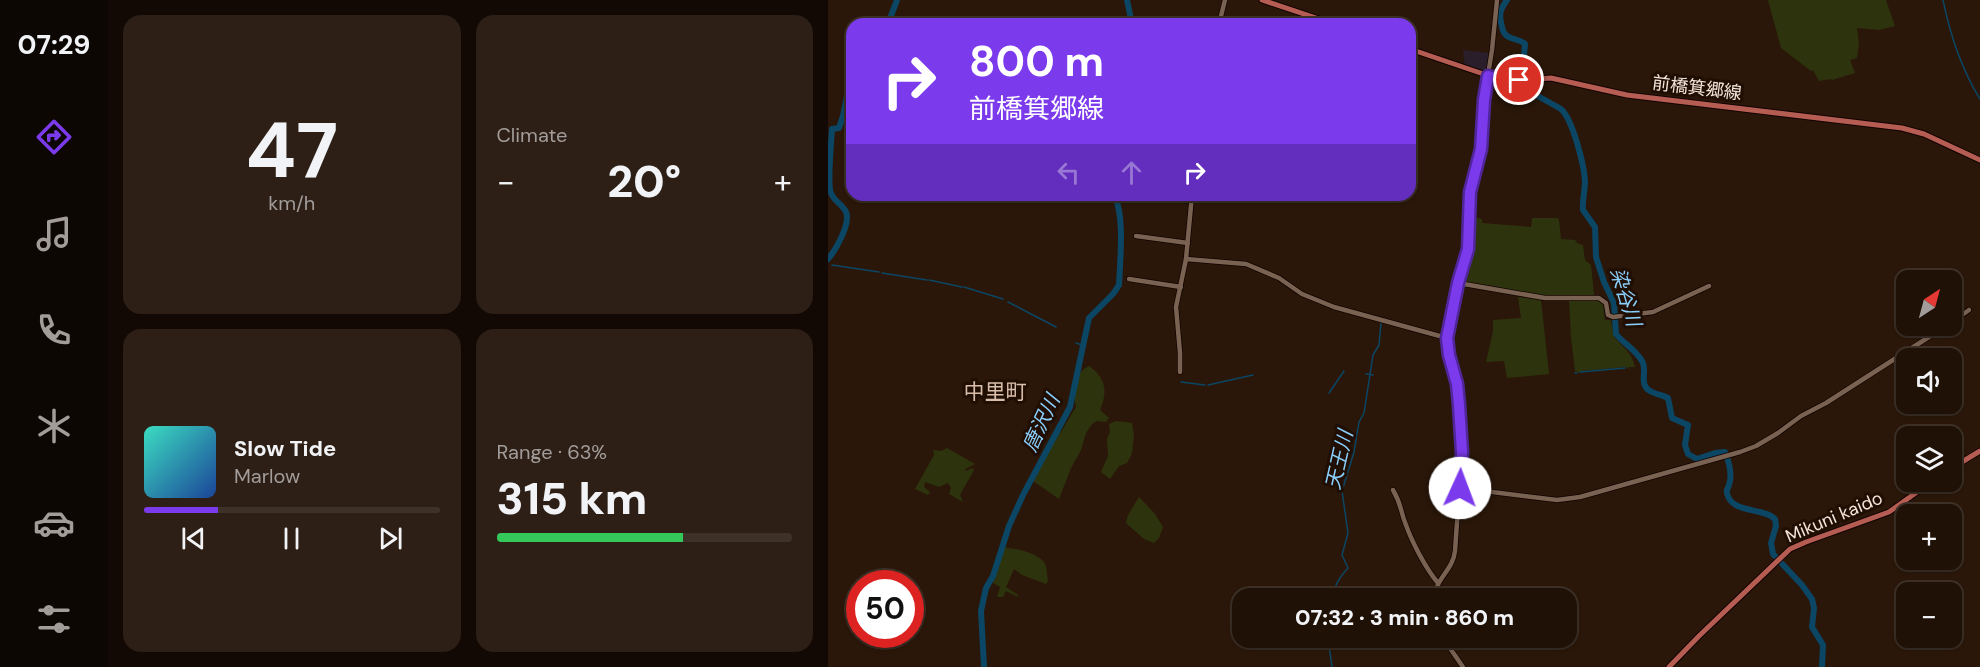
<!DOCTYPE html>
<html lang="en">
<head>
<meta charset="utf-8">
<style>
	body { margin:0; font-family:"DM Sans","Noto Sans JP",sans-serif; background:#2d1f15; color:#f1f3f6; height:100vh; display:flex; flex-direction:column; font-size:22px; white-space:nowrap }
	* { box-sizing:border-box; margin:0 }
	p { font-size:20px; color:#a29d9b }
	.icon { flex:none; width:33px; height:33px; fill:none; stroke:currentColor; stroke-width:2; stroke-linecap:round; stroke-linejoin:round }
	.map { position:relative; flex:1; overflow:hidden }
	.drawer { display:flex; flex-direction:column; gap:15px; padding:15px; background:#120904; width:720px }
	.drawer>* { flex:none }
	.guide { position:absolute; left:18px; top:18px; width:570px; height:183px; border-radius:18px; box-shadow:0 2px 4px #0004,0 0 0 2px #3d3128; background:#7c3aed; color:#fff; overflow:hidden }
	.needle { width:39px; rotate:36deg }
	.fabs { position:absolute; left:1068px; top:270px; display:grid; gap:12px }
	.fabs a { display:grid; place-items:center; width:66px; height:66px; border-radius:12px; background:#201107; box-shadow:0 2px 4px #0004,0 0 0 2px #3d3128; font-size:30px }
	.speed { position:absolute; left:18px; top:570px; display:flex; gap:12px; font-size:30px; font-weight:700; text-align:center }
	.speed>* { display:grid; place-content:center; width:78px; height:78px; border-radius:50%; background:#201107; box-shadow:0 2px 4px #0004,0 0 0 2px #3d3128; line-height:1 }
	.speed .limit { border:9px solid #d22; background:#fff; color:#111 }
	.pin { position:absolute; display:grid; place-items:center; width:51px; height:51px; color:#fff; margin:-26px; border:3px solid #fff; border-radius:50%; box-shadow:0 2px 6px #0007 }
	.me { position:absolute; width:66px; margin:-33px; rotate:2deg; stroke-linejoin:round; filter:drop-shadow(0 0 4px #0008) }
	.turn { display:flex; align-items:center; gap:21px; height:126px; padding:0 24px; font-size:27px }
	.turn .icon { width:78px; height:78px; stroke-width:2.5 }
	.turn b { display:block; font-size:42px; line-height:51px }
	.lanes { display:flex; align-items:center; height:57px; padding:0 24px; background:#0003; justify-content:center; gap:30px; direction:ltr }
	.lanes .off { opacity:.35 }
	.big { font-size:45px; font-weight:800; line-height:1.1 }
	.drawer .widget { flex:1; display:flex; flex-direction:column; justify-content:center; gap:9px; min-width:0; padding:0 21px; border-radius:18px; background:#2d1f15 }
	.drawer .dial { align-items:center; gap:0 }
	.dial b { font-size:78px; line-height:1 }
	.song { display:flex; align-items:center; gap:18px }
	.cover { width:72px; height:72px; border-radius:9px; background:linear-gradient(135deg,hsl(170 70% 55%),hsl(220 70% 35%)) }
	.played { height:6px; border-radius:3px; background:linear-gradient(90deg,#7c3aed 25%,#3d3128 25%) }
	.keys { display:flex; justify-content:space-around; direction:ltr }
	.heat { display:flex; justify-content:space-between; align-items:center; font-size:33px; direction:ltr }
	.charge { height:9px; border-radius:4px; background:linear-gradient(90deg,#34c759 63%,#3d3128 0) }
	.drawer .tiles { flex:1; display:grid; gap:15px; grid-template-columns:repeat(2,1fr) }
	.trip { position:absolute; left:404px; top:588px; width:345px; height:60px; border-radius:18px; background:#201107; box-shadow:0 2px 4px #0004,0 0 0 2px #3d3128; font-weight:800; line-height:60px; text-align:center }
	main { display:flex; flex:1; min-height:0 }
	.tabs { display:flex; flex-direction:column; width:108px; justify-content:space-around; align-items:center; background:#0d0703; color:#a29d9b }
	.tabs .icon { width:42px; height:42px }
	.tabs .active { color:#7c3aed }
	.tabs b { font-size:27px; color:#f1f3f6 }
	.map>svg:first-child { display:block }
</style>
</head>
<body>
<main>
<nav class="tabs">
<b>07:29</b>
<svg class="icon active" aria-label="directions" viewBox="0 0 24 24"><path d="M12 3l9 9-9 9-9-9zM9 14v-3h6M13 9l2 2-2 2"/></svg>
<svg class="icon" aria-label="music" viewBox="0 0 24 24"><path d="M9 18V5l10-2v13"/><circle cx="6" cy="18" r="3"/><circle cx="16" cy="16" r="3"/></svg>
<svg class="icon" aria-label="phone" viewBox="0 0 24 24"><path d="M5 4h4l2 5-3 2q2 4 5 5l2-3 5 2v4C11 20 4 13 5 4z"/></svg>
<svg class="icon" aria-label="climate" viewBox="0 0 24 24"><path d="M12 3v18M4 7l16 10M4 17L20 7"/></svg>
<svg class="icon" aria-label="car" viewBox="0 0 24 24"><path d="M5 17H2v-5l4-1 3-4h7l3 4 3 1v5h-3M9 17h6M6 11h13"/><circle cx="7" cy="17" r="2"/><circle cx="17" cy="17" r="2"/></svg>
<svg class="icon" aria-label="filters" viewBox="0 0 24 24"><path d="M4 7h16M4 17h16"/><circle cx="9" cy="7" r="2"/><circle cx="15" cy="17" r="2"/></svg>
</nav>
<section class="drawer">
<div class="tiles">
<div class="widget dial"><b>47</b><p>km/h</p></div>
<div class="widget"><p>Climate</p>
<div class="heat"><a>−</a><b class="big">20°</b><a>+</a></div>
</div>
<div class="widget">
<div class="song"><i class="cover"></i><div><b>Slow Tide</b><p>Marlow</p></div></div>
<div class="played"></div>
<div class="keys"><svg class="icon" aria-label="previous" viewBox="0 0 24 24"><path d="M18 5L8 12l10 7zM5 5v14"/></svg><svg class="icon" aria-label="pause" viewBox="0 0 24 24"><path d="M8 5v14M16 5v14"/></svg><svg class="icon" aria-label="next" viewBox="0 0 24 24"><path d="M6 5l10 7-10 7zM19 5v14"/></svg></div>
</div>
<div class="widget"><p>Range · 63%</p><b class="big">315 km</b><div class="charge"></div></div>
</div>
</section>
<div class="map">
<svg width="1152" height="667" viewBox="0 0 1152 667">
	<rect width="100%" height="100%" fill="#2a1709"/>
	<path fill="#2b1e2b" d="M635 50 661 53 659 68 653 71 637 67Z"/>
	<g fill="#2d340d">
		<path d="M940 0H1058L1067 26 1051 30 1029 28 1031 44 1029 58 1022 60 1027 73 1004 80 1003 79 991 81 985 70 983 71 953 48Z"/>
		<path d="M644 217 654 219V223L703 227 704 218H730L731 220 733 239 747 240 749 243 755 245 757 260 763 265 766 294 765 296H718L634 281 642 255Z"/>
		<path d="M690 297 713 300 721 374 679 378 676 361 658 362 665 331V320L693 318Z"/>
		<path d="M741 301H770L775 304 777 320H783L786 337C795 347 804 353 807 367H801V369L798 367 753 371 752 373 747 371 743 337Z"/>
		<path d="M261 366C278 378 280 392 272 410L281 418 278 422 269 421 264 424 258 433 253 450 243 468 231 499 205 481 224 439 233 432 248 407C245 391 244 374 261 366Z"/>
		<path d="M288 421 304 423 306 435 304 453 299 463 291 466 282 479 273 472 280 456 279 439 282 432 281 424Z"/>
		<path d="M119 448 147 464 137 469 138 471 144 468 146 470 132 495 135 502 121 494 123 488 120 483 111 487 97 482 96 487 102 492 100 495 87 489 106 455 105 450 113 451Z"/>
		<path d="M311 497 327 514 335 527 331 538 326 543 316 539 298 523 300 515Z"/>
		<path d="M174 547C187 549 207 551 216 562 219 566 219 575 220 581L218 584 194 575 186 569 178 587 190 595V597L178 591 175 597H169L172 587 165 583 168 564Z"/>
	</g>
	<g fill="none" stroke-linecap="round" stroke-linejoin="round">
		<g stroke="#0b4664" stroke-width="1.5">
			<path d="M1115 0C1122 34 1134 70 1152 99"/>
			<path d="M4 265 51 272"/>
			<path d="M54 273 99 280"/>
			<path d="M101 280 134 287"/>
			<path d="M136 287 175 299"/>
			<path d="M180 302 228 327"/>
			<path d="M248 343 257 346"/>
			<path d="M752 372 797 368"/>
			<path d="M747 373H749"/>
			<path d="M538 374 545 375"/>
			<path d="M353 382 377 385"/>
			<path d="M380 385 425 375"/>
			<path d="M501 393 516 371"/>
			<path d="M506 598C506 585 511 578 520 568L514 555 520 533 514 491 526 452 531 422 536 413 545 355 551 345 553 323"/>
			<path d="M500 638 504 667"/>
		</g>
		<g stroke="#0b4664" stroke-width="6">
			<path d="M299 0 304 24"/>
			<path d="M679 0C671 11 671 15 674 27 675 31 675 33 679 36 685 40 692 39 697 44 696 59 692 77 701 91L733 109C745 120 756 165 757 181 757 191 754 200 755 210L767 227 768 257 776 282 786 303 788 334C796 344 807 349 814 361 820 370 810 384 822 391 827 394 834 395 840 398L844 418 860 425 857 445 860 454 869 459 887 453 897 452C901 462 905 474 901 485 900 489 898 489 899 493 903 514 935 507 947 519L948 526 943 543 945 554 974 585 984 599 986 608 984 627 995 645 994 667"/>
			<path d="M60 24 69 0"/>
			<path d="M0 259C7 251 23 224 18 212 14 203 4 201 2 190 0 174 3 146 4 129L11 128 15 116 22 80 24 78"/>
			<path d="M156 667 153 611 158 588 165 576 181 526 195 495 242 407 261 318 285 294 291 285C292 261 297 215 286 195"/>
		</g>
		<g stroke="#120300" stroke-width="6">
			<g id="tertiary">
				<path d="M391 24 397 0"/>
				<path d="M318 195 363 201"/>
				<path d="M308 236 360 243"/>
				<path d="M358 259 418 264 451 278 474 294 506 307 619 338"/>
				<path d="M301 279 353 287"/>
				<path d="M630 283 717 298H771L778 303 780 315 785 317 825 312 881 286"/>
				<path d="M1124 322 1141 310"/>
				<path d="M352 372V353L348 307 358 259 364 195"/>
				<path d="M632 488 729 500 752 497 912 452 928 446 950 433 973 416 998 403 1118 326"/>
				<path d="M565 490C574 505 572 511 578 525 584 542 598 569 610 583"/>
			</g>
		</g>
		<g stroke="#120300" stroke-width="6">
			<g id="secondary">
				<path d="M606 598C608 578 625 570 627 551L634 451 630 392 621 355 619 338 630 283 640 249 642 192 653 149 656 100 664 50 669 0"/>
				<path d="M615 638 635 667"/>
			</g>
		</g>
		<g stroke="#120300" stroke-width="7">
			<g id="primary">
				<path d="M434 0 506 24"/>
				<path d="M582 49 673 80 684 81 723 78 799 95 1074 128 1096 134 1152 160"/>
				<path d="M1124 468 1152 451"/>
				<path d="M841 667 871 636 962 549 978 542 1061 512 1103 482"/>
			</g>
		</g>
		<use href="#tertiary" stroke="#7a6252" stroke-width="4.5"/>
		<use href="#secondary" stroke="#7a6252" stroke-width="4.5"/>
		<use href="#primary" stroke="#b65d53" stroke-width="5"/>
	</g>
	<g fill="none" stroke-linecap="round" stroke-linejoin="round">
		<g stroke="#51269a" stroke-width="15">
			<path id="route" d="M632 488 634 452 631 405 629 384 621 355 619 338 630 283 640 249 642 192 653 149 656 100 660 76 680 81 691 80"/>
		</g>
		<use href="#route" stroke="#7c3aed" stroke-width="10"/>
	</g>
	<g text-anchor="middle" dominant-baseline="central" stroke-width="6" stroke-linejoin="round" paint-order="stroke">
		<g font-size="18" fill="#f2e4db" stroke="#200e02">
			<text transform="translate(869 88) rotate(7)">前橋箕郷線</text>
			<text transform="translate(1006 517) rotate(-23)">Mikuni kaido</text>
		</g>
		<g font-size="20" font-style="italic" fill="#8acffc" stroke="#200e02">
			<text transform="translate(798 297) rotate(73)">染谷川</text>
			<text transform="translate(213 423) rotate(-65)">唐沢川</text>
			<text transform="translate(511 460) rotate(-77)">天王川</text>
		</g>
		<g font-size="21" fill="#d8bdab" stroke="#200e02">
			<text x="167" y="392">中里町</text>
		</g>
	</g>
</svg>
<div class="fabs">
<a><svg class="needle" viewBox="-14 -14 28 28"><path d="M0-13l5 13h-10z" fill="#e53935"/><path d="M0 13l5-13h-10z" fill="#a29d9b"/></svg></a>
<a><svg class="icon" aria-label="sound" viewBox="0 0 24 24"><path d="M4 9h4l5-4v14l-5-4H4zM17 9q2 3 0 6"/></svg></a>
<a><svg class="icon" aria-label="layers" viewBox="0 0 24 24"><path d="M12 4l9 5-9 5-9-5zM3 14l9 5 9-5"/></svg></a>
<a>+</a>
<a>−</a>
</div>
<div class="speed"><div class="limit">50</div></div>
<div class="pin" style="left:691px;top:80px;background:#d93025"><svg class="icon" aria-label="arrive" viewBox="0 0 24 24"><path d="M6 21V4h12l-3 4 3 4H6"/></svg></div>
<svg class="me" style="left:632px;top:488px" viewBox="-20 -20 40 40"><circle r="19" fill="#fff"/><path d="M0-13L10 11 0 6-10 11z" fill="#7c3aed"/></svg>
<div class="trip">07:32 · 3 min · 860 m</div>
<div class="guide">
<div class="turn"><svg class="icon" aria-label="right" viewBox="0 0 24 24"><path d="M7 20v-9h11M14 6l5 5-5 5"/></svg><div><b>800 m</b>前橋箕郷線</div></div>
<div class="lanes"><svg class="icon off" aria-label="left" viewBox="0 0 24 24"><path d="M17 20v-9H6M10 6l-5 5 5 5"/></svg><svg class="icon off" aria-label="ahead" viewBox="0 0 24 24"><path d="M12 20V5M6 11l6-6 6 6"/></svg><svg class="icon" aria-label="right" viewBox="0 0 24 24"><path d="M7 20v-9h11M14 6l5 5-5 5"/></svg></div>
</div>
</div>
</main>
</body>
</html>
